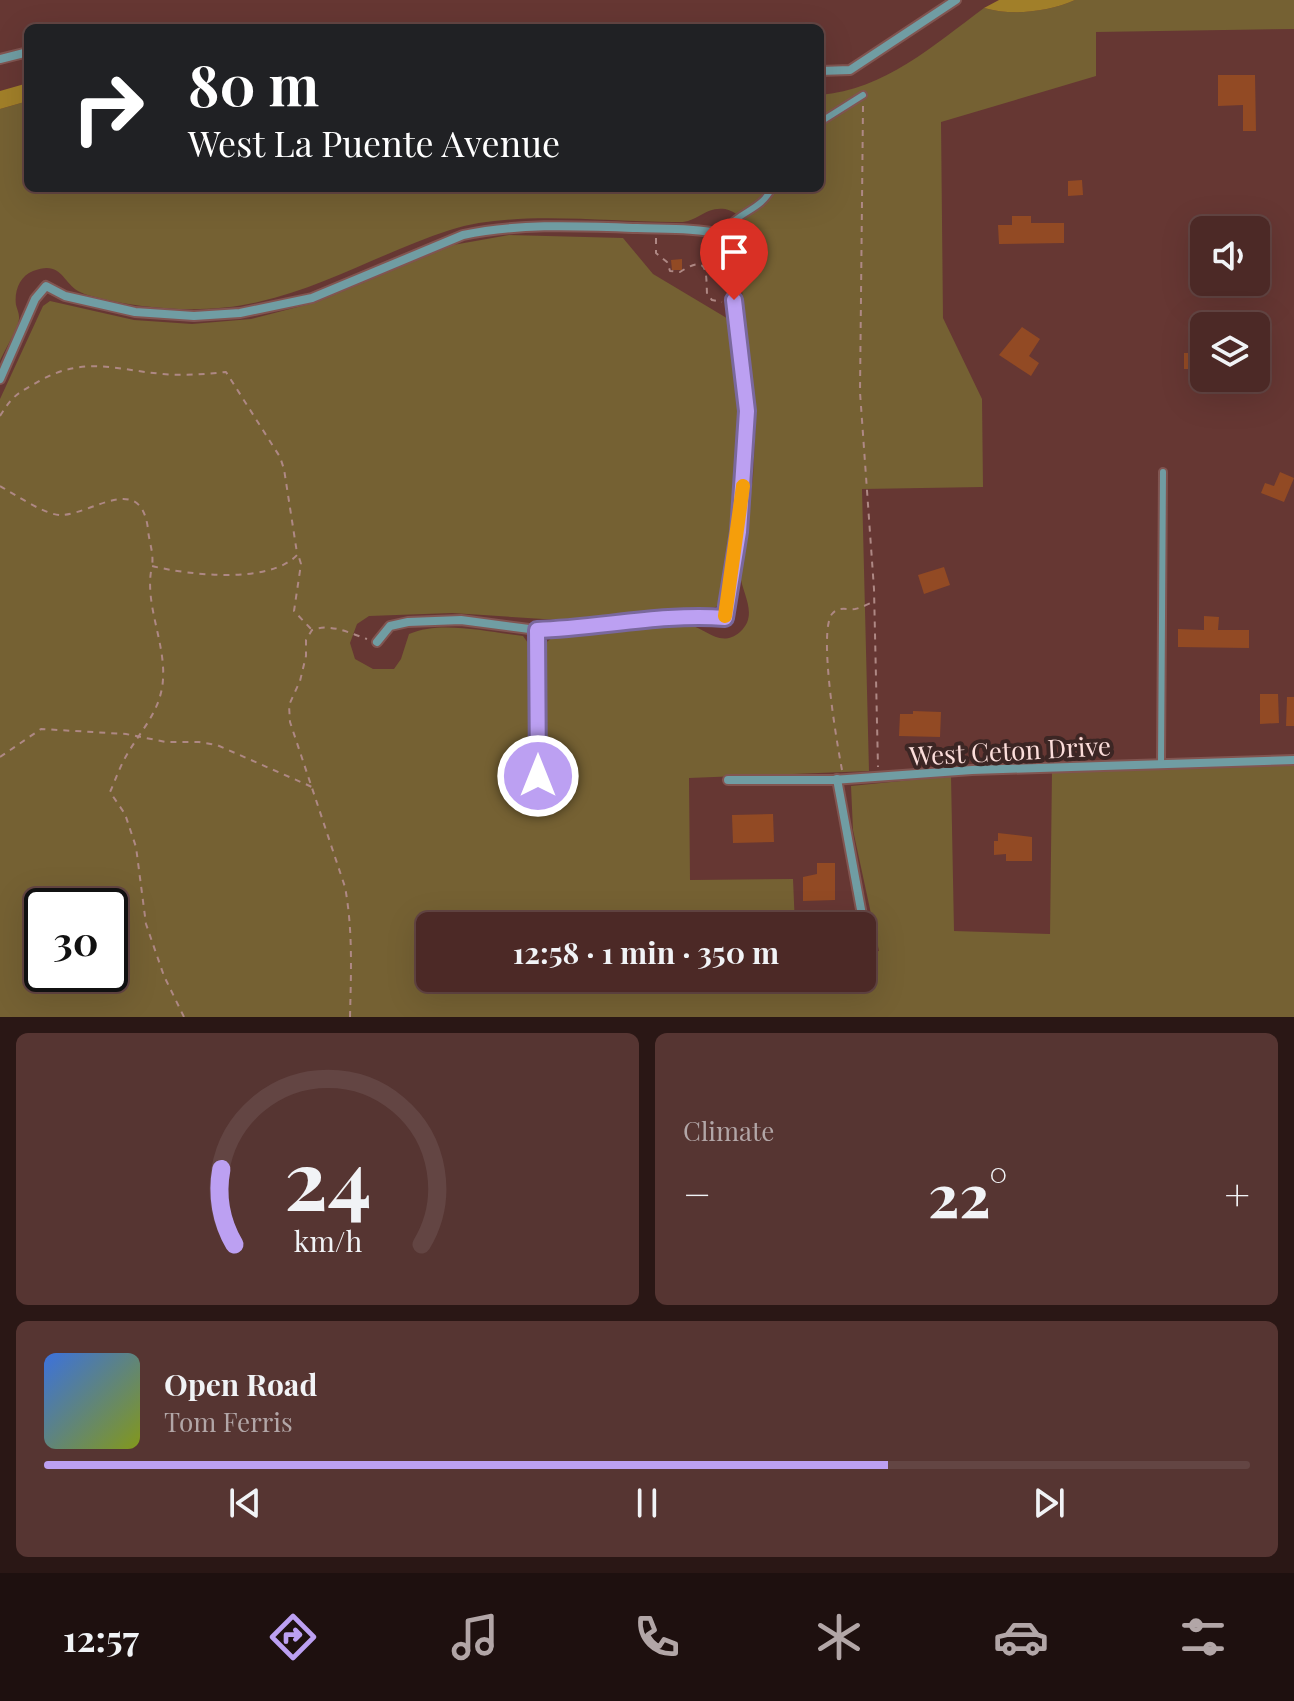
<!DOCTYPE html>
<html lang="en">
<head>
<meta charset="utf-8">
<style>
	body { margin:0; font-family:"Playfair Display",serif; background:#563532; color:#f1f3f6; height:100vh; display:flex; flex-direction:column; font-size:30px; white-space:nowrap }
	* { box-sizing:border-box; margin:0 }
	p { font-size:26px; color:#b2a6a7 }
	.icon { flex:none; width:44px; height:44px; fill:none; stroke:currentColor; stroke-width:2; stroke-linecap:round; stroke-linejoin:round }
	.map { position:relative; height:1017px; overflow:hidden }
	.details { display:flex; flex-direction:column; gap:16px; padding:16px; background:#2a1715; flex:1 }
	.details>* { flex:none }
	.top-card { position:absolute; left:24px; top:24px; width:800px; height:168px; border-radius:12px; box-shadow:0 8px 32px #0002,0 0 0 2px #634543; background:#202124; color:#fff; overflow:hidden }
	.buttons { position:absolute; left:1190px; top:216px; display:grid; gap:16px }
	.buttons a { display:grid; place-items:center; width:80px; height:80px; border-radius:12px; background:#4c2926; box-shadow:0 8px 32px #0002,0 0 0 2px #634543; font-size:40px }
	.speed { position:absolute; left:24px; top:888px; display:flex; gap:16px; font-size:40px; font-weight:700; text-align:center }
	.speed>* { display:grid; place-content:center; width:104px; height:104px; border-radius:50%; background:#4c2926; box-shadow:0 8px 32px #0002,0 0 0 2px #634543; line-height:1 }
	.speed .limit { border:4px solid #111; border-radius:12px; background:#fff; color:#111 }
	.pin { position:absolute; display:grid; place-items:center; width:68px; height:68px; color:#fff; margin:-82px -34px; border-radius:50% 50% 50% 0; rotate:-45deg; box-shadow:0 0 8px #0007 }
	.pin .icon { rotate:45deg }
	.me { position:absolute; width:88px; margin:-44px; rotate:0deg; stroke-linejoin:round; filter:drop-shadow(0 0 6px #0008) }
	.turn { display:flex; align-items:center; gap:28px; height:168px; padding:0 32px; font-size:36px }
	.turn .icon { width:104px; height:104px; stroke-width:2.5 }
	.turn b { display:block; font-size:56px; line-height:68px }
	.big { font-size:60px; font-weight:700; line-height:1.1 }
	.details .widget { flex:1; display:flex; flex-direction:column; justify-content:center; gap:12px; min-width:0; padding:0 28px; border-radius:12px; background:#563532 }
	.details .dial { align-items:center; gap:0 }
	.dial svg { height:208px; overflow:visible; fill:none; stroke:#634543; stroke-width:7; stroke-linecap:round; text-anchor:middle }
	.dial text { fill:#f1f3f6; stroke:none }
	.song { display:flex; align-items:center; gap:24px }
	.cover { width:96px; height:96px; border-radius:12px; background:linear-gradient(135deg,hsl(220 70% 55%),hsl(70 70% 35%)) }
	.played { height:8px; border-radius:4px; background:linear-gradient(90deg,#bca0f2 70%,#634543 70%) }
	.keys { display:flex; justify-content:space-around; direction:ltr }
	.heat { display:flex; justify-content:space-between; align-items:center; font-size:44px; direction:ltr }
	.details .tiles { flex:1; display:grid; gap:16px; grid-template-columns:1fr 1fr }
	.widget:last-child { grid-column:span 2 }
	.trip { position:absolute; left:416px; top:912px; width:460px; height:80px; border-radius:12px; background:#4c2926; box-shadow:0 8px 32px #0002,0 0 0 2px #634543; font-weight:700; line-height:80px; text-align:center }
	.dock { display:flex; height:128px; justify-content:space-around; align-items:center; background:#1e100f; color:#b2a6a7 }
	.dock .icon { width:56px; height:56px }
	.dock .selected { color:#bca0f2 }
	.dock b { font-size:36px; color:#f1f3f6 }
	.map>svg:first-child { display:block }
</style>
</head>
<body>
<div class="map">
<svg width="1294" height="1017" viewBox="0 0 1294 1017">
	<rect width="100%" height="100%" fill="#663733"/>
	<path fill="#756133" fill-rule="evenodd" d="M1075 0H1294V29L1096 32V76L941 122 943 318 982 399 983 487 862 489 869 771 689 778 690 880 793 879 795 926H430V978H862V952L879 951 853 830 851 786 951 776 954 931 1050 934 1052 771 1294 765V1017H0V399L43 306 50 301 134 320 192 324 251 319 317 302 453 245 509 235 623 238 653 274 730 320 739 419 737 484 720 602 716 607 574 621 452 613 369 616 357 624 350 643 355 659 373 669H394L401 659 409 634C441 620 488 632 523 636L528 643 530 776 545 775 543 645 553 637C584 635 615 633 646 629 659 628 676 623 689 625 706 628 720 649 740 632 759 615 742 594 740 574L753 477 756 417 739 263C750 245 751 215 725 209 706 206 697 222 680 222 611 223 516 209 450 230 385 251 325 287 258 302 207 314 146 310 95 297 91 296 83 294 78 291 62 281 61 260 33 271 20 276 14 291 16 305 17 309 19 313 19 317 20 326 4 351 0 361V109L28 101V188H820V95C884 90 934 45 984 8 1012 16 1048 12 1075 0ZM42 906H110V974H42Z"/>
	<g fill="#a17f29">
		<path d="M999 0H1075C1048 12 1012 16 984 8Z"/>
		<path d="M28 83V101L0 109V91Z"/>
	</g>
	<g fill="#924a24">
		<path d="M1218 75H1255L1256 131H1243V105L1218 106Z"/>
		<path d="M1082 180 1083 195 1068 196V181Z"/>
		<path d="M1012 216H1031V223H1064V243L999 244 998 225H1012Z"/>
		<path d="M682 259V270H672L671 260Z"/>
		<path d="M1022 327 1040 339 1029 356 1039 363 1031 376 999 355Z"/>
		<rect x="1192" y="330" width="12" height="18"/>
		<path d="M1184 353H1204V366H1201V369H1184Z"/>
		<path d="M1280 472 1294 478 1284 502 1261 493 1265 483 1274 486Z"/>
		<path d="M944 567 950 585 924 594 918 575Z"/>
		<path d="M1204 616 1219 617 1218 630H1249V648L1178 647V629L1204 630Z"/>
		<path d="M1260 694H1278L1279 723 1260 724Z"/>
		<path d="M1287 697H1294V726H1286Z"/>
		<path d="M913 711 941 712 940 737 899 736 900 714H913Z"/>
		<path d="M773 814 774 842 733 843 732 815Z"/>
		<path d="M998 833 1032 837V861H1006V854L994 855V841H998Z"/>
		<path d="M817 863H835V900L803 901V877L817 874Z"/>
		<path d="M866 922 867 948H862V926H833V923Z"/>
	</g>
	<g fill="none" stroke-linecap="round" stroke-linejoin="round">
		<g stroke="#815551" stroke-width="10">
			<g id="lane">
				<path d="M820 119H825L863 95"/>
				<path d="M723 234C738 210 760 212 772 188"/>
				<path d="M1161 763 1163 472"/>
			</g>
		</g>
		<g stroke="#815551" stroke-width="12">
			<g id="street">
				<path d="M0 59 28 52"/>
				<path d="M820 71 850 70 956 0"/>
				<path d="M0 379 35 299 46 286 65 296 135 312 194 316 240 313 312 298 463 235C519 223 579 226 637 228 666 229 695 228 723 234L728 251 747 411 739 532 725 618 695 616 578 629 537 630 461 620 408 622 390 626 377 642"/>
				<path d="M537 630 538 776"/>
				<path d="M837 779 862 915"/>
				<path d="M728 780H833L972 770 1294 760"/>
			</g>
		</g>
		<g stroke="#ae8884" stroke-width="2" stroke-dasharray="6 6" stroke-linecap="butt">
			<path d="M863 106 860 392 874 589 878 767"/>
			<path d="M656 238V253L667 262 670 271 680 272C708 254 706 270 707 294L712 300 722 302"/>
			<path d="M0 416C14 393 19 393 41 380 85 356 117 370 163 374 184 376 205 374 226 372L280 457 284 469 297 553"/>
			<path d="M0 486C14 494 48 517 63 515 95 512 141 473 148 529 149 543 154 552 152 566"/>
			<path d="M0 757 41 729 126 734 166 742H199L217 745 312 787"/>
			<path d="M842 770C837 744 818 632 832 614 838 606 847 610 855 609 861 608 868 604 873 602"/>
			<path d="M184 1017 164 976 146 924 136 847 125 814 110 792C115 781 119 769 125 758 138 734 157 716 162 688 169 647 143 606 152 566 189 575 270 585 298 554L301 564 294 611 312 630"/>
			<path d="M350 1017C351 973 353 930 345 887L290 722 289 705 300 681 306 656V640L312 630C331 623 349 633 367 639"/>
		</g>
		<use href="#lane" stroke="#709da3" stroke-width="6"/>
		<use href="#street" stroke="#709da3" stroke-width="8"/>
	</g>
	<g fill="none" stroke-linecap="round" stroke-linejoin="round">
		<g stroke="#7a689d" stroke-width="20">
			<path id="route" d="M538 776 537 630C600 628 663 613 725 618L739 532 747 411 734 300"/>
		</g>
		<use href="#route" stroke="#bca0f2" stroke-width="14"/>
		<path stroke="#f59e0b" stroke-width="14" d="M725 616 743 486"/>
	</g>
	<g text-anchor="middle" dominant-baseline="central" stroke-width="8" stroke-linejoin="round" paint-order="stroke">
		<g font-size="26" fill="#fbddda" stroke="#3c2624">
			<text transform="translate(1010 750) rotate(-3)">West Ceton Drive</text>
		</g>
	</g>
</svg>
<div class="buttons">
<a><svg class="icon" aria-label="sound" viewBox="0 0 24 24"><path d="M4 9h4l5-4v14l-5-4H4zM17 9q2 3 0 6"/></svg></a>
<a><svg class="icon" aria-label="layers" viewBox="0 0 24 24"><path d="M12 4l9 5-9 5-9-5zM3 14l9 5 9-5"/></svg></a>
</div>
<div class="speed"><div class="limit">30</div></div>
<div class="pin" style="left:734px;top:300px;background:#d93025"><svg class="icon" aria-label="arrive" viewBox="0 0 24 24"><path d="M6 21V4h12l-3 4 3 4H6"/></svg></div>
<svg class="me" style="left:538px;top:776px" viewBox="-20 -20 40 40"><circle r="17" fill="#bca0f2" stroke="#fff" stroke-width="3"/><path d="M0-11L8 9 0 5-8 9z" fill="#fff"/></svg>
<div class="trip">12:58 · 1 min · 350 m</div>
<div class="top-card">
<div class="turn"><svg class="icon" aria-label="right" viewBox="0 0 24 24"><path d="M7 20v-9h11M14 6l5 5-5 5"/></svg><div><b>80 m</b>West La Puente Avenue</div></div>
</div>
</div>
<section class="details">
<div class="tiles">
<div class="widget dial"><svg viewBox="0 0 100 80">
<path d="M14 69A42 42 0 1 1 86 69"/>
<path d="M14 69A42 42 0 0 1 9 40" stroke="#bca0f2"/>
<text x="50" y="56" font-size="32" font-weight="700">24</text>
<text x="50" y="72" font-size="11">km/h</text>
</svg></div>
<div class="widget"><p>Climate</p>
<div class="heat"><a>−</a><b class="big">22°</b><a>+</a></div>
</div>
<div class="widget">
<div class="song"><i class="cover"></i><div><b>Open Road</b><p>Tom Ferris</p></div></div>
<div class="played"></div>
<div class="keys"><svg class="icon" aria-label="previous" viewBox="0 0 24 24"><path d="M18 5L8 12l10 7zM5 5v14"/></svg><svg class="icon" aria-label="pause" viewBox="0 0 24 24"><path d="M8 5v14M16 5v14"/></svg><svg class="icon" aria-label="next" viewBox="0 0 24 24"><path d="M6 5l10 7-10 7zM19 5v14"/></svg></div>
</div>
</div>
</section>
<nav class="dock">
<b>12:57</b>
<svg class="icon selected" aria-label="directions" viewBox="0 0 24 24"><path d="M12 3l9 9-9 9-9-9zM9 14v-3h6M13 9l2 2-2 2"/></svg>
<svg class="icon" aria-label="music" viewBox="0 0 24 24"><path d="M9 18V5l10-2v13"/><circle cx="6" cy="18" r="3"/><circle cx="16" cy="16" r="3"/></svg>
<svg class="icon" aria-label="phone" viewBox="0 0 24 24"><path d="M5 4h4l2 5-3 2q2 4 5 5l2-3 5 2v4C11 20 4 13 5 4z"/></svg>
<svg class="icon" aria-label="climate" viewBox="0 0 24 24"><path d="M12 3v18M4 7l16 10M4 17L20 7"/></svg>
<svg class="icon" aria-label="car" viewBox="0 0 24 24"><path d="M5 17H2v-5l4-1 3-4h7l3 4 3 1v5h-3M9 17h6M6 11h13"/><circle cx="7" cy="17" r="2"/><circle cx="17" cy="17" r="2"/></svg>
<svg class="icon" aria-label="filters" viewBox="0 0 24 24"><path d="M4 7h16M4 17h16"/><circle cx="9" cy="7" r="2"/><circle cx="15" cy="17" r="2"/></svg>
</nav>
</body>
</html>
